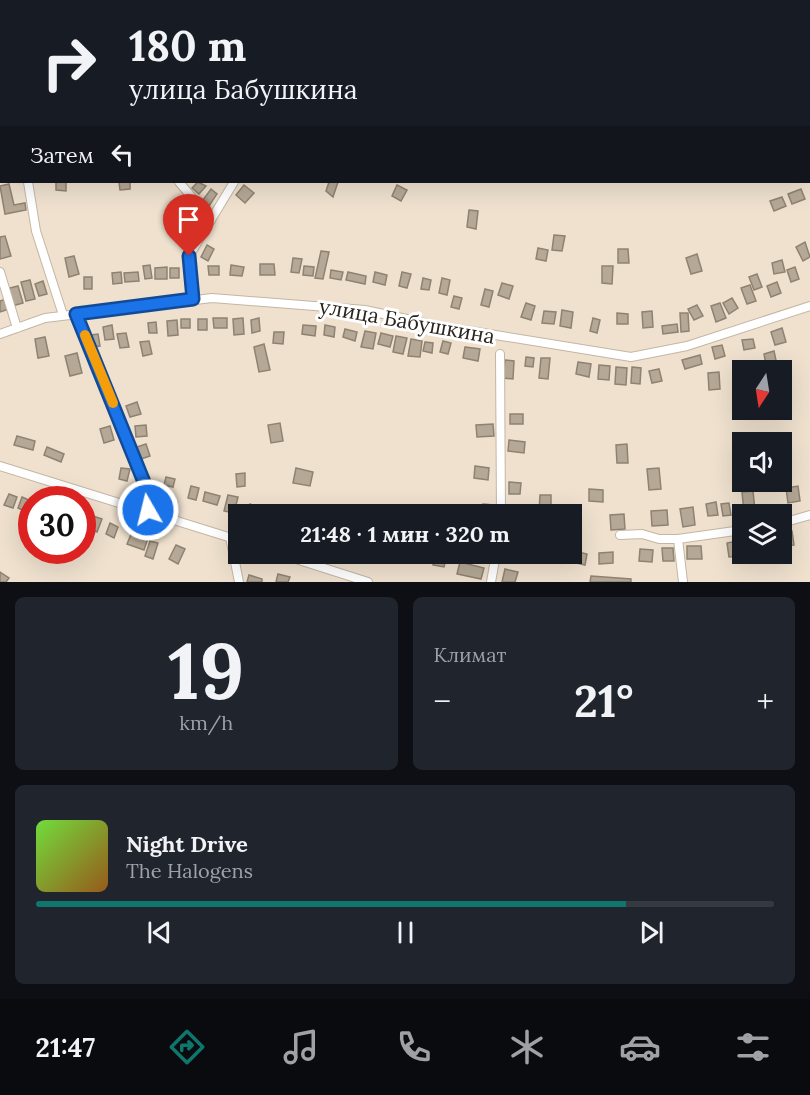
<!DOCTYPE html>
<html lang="ru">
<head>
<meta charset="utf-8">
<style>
	body { margin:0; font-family:Lora,serif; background:#20242c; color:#f1f3f6; height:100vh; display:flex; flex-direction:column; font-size:22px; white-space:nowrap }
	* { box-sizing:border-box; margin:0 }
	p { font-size:20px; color:#9ea1a6 }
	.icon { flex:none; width:33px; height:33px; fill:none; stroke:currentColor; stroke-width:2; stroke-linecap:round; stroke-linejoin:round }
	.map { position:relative; height:582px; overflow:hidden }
	.side { display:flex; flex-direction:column; gap:15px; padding:15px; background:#0d0f14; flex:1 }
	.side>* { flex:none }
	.guide { position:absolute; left:0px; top:0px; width:810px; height:183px; box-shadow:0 6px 24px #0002; background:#171b24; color:#f1f3f6; overflow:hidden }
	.needle { width:39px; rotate:192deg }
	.controls { position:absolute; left:732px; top:360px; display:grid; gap:12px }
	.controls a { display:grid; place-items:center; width:60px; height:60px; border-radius:0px; background:#171b24; box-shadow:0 6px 24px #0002; font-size:30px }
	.speed { position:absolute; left:18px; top:486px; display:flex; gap:12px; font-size:30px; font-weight:700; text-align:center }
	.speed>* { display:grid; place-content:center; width:78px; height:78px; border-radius:50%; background:#171b24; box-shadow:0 6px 24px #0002; line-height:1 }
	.speed .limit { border:9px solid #d22; background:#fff; color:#111 }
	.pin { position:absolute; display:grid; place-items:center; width:51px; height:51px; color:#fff; margin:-62px -26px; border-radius:50% 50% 50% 0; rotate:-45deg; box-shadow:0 0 6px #0007 }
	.pin .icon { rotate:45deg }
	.me { position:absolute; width:66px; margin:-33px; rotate:352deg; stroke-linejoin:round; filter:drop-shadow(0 0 4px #0008) }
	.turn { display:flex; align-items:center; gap:21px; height:126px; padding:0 30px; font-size:27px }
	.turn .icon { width:78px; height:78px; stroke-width:2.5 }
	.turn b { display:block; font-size:42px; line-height:51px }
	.then { display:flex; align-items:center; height:57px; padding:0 30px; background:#0003; gap:12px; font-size:22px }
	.big { font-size:45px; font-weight:800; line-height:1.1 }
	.side .card { flex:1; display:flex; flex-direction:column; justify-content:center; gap:9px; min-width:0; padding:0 21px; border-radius:9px; background:#20242c }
	.side .dial { align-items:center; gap:0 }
	.dial b { font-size:78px; line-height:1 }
	.song { display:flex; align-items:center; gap:18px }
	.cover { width:72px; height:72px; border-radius:9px; background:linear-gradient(135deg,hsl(100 70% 55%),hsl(30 70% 35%)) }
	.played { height:6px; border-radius:3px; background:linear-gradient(90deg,#0f766e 80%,#363941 80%) }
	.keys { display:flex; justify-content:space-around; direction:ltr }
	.heat { display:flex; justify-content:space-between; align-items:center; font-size:33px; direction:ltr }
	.side .tiles { flex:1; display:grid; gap:15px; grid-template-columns:1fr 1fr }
	.card:last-child { grid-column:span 2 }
	.trip { position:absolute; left:228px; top:504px; width:354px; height:60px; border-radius:0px; background:#171b24; box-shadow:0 6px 24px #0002; font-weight:800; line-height:60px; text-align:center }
	.menu { display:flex; height:96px; justify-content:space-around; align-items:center; background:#090b0e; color:#9ea1a6 }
	.menu .icon { width:42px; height:42px }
	.menu .on { color:#0f766e }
	.menu b { font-size:27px; color:#f1f3f6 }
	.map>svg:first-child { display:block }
</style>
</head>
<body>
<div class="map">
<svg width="810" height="582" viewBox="0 0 810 582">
	<rect width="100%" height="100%" fill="#efe1ce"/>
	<g fill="#b5a896" stroke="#8f8271" stroke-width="1.5">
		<path d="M56 182H66V191L56 190Z"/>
		<path d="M119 182H130V189L120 190Z"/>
		<path d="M198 182 206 186 199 194 192 188Z"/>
		<path d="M329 182H338L333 197 326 191Z"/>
		<path d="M9 184 14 205 25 203 26 210 5 214 0 186Z"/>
		<path d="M244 185 254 193 245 203 236 195Z"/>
		<path d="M397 185 407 190 401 201 392 196Z"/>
		<path d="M211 189 217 194 207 209 200 204Z"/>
		<path d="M801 189 805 199 792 204 788 194Z"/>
		<path d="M782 197 786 206 774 211 770 201Z"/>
		<path d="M469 210 478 211 476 229 467 227Z"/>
		<path d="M554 235 565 236 562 251 552 250Z"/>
		<path d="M5 236 11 256 0 259V237Z"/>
		<path d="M805 242 810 257 803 261 796 247Z"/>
		<path d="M207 245 214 249 208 261 201 257Z"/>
		<path d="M538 248 548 250 546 261 536 259Z"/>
		<path d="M618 249H628L629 263H618Z"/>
		<path d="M321 251 329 252 323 279 315 278Z"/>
		<path d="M697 254 702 271 691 274 686 258Z"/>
		<path d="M74 256 79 274 69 277 65 258Z"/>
		<path d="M293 258 302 259 299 273 291 272Z"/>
		<path d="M782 260 785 272 774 274 772 263Z"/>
		<path d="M260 264H274L275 275H260Z"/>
		<path d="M150 265 152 278 145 279 143 266Z"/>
		<path d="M231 265 244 267 242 276 230 275Z"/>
		<path d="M208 266H219V275H209Z"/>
		<path d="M304 266 314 267 313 276 303 275Z"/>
		<path d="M602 266H613L612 284 602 283Z"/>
		<path d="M167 267V279H155V268Z"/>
		<path d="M795 267 799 279 791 282 787 270Z"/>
		<rect x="170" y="268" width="9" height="10"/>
		<path d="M331 270 343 272 341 280 330 278Z"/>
		<path d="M121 272 122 283 113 284 112 273Z"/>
		<path d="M138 272 139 281 125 282 124 273Z"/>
		<path d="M348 272 366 276 365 284 346 280Z"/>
		<path d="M375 272 387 275 385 285 373 282Z"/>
		<path d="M402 272 411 274 407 288 399 286Z"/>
		<path d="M757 274 762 287 754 290 749 277Z"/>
		<rect x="84" y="277" width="8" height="12"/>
		<path d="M423 278 431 280 429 290 421 289Z"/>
		<path d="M442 278 450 280 447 295 439 293Z"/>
		<path d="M30 280 35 299 26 301 21 282Z"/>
		<path d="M43 281 47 294 39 296 35 284Z"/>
		<path d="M777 282 781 293 771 297 767 286Z"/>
		<path d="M502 283 513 286 509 299 498 295Z"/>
		<path d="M750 285 756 301 747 304 741 288Z"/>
		<path d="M18 286 23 303 12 306 6 289Z"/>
		<path d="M485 289 493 291 489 307 481 305Z"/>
		<path d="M454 296 462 298 459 309 451 307Z"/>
		<path d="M732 298 738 308 729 314 723 303Z"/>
		<path d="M6 299 9 309 0 312V301Z"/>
		<path d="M526 303 535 306 531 320 521 317Z"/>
		<path d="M720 303 726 318 716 322 711 306Z"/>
		<path d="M697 305 703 316 694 320 688 309Z"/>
		<path d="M562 310 573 312 571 328 560 326Z"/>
		<path d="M544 311 556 312 554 324 542 323Z"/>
		<path d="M652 311 653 327 643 328 642 312Z"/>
		<path d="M617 313 628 314V324H617Z"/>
		<path d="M680 313H688L689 331 681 332Z"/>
		<path d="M213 318H227V328H214Z"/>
		<path d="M243 318 244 334 234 335 233 319Z"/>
		<path d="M259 318 260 331 252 333 251 320Z"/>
		<path d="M593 318 600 320 597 333 590 331Z"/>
		<rect x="181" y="319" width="9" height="9"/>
		<rect x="198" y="319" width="9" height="11"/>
		<path d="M177 320 178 335 168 336 167 321Z"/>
		<path d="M156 322 157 333H149L148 323Z"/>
		<path d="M677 324 678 332 663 334 662 326Z"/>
		<path d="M112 325 114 339 105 340 103 327Z"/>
		<path d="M303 325 316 326 315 336 302 334Z"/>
		<path d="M325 325 335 327 334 337 324 335Z"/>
		<path d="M782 328 786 342 775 345 771 332Z"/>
		<path d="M345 329 357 332 355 341 343 337Z"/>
		<path d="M365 331 376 333 373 349 361 347Z"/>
		<path d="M274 332H284L283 344 273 343Z"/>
		<path d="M126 333 129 347 120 348 117 334Z"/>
		<path d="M381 333 393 336 390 347 378 344Z"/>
		<path d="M98 334 100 346 93 347 91 335Z"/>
		<path d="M396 336 407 338 403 354 393 352Z"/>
		<path d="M45 337 49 356 38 358 35 339Z"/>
		<path d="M411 339 422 341 420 357 408 356Z"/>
		<path d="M753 339 755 348 744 350 742 340Z"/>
		<path d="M149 341 152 354 143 356 140 342Z"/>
		<path d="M443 341 451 343 448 354 440 352Z"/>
		<path d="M425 342 433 343 432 353 423 351Z"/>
		<path d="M264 344 270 370 259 372 254 347Z"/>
		<path d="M722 345 725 356 715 359 712 347Z"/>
		<path d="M465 347 480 349 478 361 463 358Z"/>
		<path d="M774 351 778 370H767L764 354Z"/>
		<path d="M77 353 82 373 70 376 65 356Z"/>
		<path d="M700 355 702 364 685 369 682 360Z"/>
		<path d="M526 357 534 358 533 367 525 366Z"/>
		<path d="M541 358H550L548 379 539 378Z"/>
		<path d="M505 360 514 361 513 379 503 378Z"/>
		<path d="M747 361 749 370H742V375L739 376 736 363Z"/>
		<path d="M578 362 591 364 589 377 576 374Z"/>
		<path d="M599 365 610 366 609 380 598 379Z"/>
		<path d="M616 367 627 368 626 385 615 384Z"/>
		<path d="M632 367 641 368 640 384 631 383Z"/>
		<path d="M659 369 662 381 652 383 649 371Z"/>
		<path d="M719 372 720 389 709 390 708 373Z"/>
		<path d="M137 402 141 414 130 417 126 406Z"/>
		<rect x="510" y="414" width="13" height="10"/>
		<path d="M280 423 283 441 271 443 268 425Z"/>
		<path d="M493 424 494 436 477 437 476 425Z"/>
		<path d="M146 425 147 436 136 437 135 426Z"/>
		<path d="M110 426 114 440 104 443 100 429Z"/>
		<path d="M17 436 35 441 33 450 14 445Z"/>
		<path d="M509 440 525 442 524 453 508 451Z"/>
		<path d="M146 444 150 456 141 459 137 447Z"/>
		<path d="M627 444 628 463H617L616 445Z"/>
		<path d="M47 447 64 454 61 462 44 455Z"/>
		<path d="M475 466 489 468 488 480 474 478Z"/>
		<path d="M121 468 130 469 127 481 119 479Z"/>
		<path d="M296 468 313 472 310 486 293 483Z"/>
		<path d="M659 468 661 489 649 490 647 469Z"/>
		<path d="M245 473V486L237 487 236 474Z"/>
		<path d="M166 477 175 479 173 487 164 485Z"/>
		<path d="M509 482 521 483 520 494H509Z"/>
		<path d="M191 486 199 488 196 500 188 498Z"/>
		<path d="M798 486 800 501 788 503 786 488Z"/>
		<path d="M589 489 603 490V502L589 501Z"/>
		<path d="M753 491 755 511 744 512 742 492Z"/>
		<path d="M205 492 220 496 217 505 203 501Z"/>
		<path d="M9 494 17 497 13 508 4 505Z"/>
		<path d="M228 495 238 497 234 513 224 511Z"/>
		<path d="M540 495H551V512H539Z"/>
		<path d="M22 497 31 501 27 512 18 508Z"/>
		<path d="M716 502 718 515 708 516 706 504Z"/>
		<path d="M729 503 731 515 723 516 721 504Z"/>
		<path d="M250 504 257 507 255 514H246Z"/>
		<path d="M483 504 493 505 492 514H482Z"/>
		<path d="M693 507 695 525 683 527 680 509Z"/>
		<path d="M667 510 668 525 652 526 651 511Z"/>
		<path d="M624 514 625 529 611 530 610 515Z"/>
		<path d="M93 516 102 519 97 532 88 528Z"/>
		<path d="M110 523 118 527 114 538 106 534Z"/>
		<path d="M792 531 794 545 783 547 782 532Z"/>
		<path d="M132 532 148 538 144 550 127 544Z"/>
		<path d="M150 541 158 543 153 559 145 556Z"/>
		<path d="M737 541 739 556 729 557 727 543Z"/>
		<path d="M176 545 185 549 178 564 169 559Z"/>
		<path d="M687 546H701L702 559H687Z"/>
		<path d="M662 548H673L674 561H663Z"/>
		<path d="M640 549 653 550 652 562 639 561Z"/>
		<path d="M574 551 587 554 585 565 572 562Z"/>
		<path d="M613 552V563L599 564V553Z"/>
		<path d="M435 556 446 558 444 567 433 565Z"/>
		<path d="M460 562 484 568 481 579 457 574Z"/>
		<path d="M505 569 518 572 515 582H502Z"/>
		<path d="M0 572 9 578 6 582H0Z"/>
		<path d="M278 574 290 577 288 582H276Z"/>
		<path d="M249 575 262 579V582H247Z"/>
		<path d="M591 576 631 579V582H590Z"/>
	</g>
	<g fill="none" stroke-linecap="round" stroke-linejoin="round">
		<g stroke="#c4b6a4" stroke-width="10">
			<g id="minor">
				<path d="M12 0 14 2"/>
				<path d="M69 2 70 0"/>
				<path d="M0 84 2 83"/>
				<path d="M0 98 2 102"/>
				<path d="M28 182 36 231 63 315"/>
				<path d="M179 182 211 220"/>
				<path d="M0 272 17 328"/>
				<path d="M193 299 189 256 234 182"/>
				<path d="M76 314 146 487 148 510"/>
				<path d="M0 334 45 318 212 298 365 310 434 325 631 357 687 346 810 306"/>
				<path d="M500 354 501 514"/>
				<path d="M0 466 238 540"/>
				<path d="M782 523 810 515"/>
				<path d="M620 535 642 534 659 539H678L742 530"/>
				<path d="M230 537 239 582"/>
				<path d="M678 539 683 582"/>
				<path d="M280 554 368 582"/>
				<path d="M491 582 496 554"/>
			</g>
		</g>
		<g stroke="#847b6e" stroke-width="1.5" stroke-dasharray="6 3" stroke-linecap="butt">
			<path d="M328 2 329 0"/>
			<path d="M569 2 571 0"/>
		</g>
		<use href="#minor" stroke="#fff" stroke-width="8"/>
	</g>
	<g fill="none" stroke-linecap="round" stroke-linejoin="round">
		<g stroke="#114b97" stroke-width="15">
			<path id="route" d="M148 510 146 487 76 314 193 299 189 256"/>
		</g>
		<use href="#route" stroke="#1a73e8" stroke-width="10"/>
		<path stroke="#f59e0b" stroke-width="10" d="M85 335 113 403"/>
	</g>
	<g text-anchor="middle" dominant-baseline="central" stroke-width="6" stroke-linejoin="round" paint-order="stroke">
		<g font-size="21" fill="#29241d" stroke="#fff">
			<text transform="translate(407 321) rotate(10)">улица Бабушкина</text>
		</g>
	</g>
</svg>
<div class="controls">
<a><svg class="needle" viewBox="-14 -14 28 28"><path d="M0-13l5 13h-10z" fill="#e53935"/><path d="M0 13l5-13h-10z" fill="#9ea1a6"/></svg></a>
<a><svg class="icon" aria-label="sound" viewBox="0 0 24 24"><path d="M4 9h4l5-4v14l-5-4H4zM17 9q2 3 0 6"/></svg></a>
<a><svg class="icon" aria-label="layers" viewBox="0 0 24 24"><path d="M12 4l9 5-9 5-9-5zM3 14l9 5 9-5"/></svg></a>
</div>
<div class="speed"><div class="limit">30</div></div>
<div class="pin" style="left:189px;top:256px;background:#d93025"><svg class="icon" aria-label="arrive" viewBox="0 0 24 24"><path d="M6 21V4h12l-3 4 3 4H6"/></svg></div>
<svg class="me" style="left:148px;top:510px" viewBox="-20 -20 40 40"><circle r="17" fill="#1a73e8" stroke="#fff" stroke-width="3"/><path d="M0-11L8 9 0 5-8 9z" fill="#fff"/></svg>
<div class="trip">21:48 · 1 мин · 320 m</div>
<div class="guide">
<div class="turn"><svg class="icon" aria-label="right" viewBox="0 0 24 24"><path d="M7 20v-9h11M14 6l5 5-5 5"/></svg><div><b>180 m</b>улица Бабушкина</div></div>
<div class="then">Затем<svg class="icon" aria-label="left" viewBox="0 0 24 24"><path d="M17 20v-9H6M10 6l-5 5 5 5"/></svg></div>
</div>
</div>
<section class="side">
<div class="tiles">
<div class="card dial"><b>19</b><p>km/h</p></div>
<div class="card"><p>Климат</p>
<div class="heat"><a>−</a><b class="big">21°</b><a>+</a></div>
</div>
<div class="card">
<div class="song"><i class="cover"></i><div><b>Night Drive</b><p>The Halogens</p></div></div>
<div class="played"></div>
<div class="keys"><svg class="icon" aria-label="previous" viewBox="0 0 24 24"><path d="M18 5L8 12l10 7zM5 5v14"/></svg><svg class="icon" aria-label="pause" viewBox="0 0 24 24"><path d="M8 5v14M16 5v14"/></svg><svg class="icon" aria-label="next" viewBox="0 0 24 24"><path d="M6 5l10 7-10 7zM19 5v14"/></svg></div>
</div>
</div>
</section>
<nav class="menu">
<b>21:47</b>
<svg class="icon on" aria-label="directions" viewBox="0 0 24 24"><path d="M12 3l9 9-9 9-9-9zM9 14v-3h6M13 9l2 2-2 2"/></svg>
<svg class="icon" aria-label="music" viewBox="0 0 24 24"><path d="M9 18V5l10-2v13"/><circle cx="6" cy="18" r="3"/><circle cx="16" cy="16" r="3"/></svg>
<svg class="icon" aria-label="phone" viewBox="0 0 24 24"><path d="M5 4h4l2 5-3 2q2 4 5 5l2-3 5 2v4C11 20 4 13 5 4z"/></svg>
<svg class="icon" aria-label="climate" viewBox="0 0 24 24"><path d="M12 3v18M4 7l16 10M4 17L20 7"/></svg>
<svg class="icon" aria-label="car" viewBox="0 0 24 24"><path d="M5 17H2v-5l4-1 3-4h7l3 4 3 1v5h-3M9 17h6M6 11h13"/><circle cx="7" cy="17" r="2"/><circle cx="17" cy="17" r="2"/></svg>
<svg class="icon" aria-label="filters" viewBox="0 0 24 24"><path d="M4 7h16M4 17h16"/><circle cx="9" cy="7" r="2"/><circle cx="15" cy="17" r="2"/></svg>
</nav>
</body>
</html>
